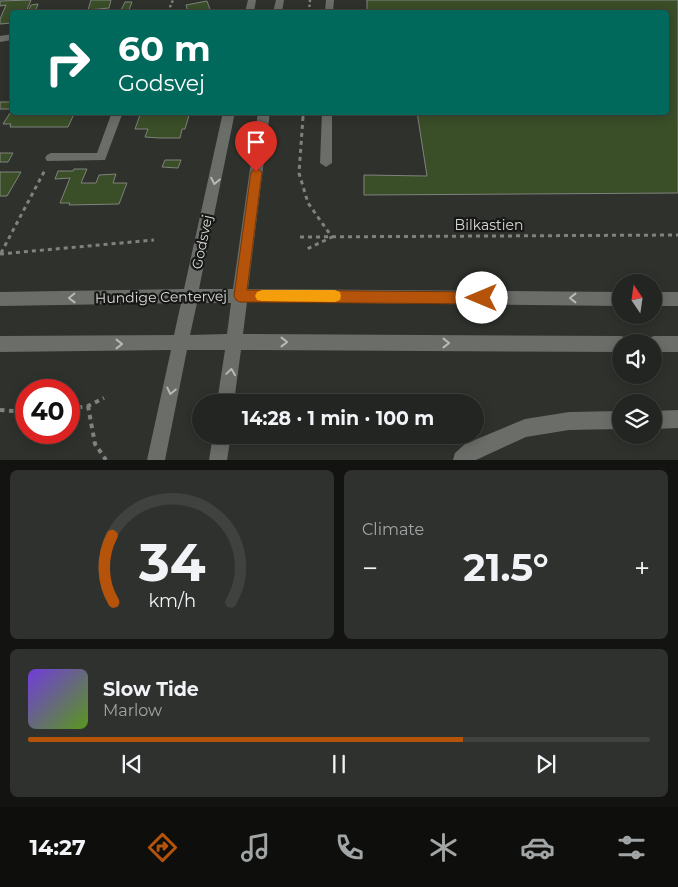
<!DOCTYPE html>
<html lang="en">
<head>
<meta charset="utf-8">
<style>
	body { margin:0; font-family:Montserrat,sans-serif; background:#2e312e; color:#f1f3f6; height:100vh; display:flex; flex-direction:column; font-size:19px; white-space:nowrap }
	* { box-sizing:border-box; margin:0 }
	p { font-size:16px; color:#a2a5a5 }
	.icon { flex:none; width:28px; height:28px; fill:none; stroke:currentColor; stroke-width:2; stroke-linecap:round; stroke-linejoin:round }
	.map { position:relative; height:460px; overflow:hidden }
	.panel { display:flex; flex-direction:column; gap:10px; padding:10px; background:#131412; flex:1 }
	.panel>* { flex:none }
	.top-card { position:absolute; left:10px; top:10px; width:659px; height:105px; border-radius:5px; box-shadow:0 2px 12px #0003,0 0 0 1px #3f423f; background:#00695c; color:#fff; overflow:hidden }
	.needle { width:32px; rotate:347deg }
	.tools { position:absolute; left:612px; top:274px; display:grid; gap:10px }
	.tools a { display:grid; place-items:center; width:50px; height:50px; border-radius:50%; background:#222521; box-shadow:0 2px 12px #0003,0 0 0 1px #3f423f; font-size:25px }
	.speed { position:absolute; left:15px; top:379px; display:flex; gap:10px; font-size:25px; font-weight:700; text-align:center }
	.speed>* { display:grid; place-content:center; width:65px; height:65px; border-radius:50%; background:#222521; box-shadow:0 2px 12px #0003,0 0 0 1px #3f423f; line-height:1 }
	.speed .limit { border:8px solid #d22; background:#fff; color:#111 }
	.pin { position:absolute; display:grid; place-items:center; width:42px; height:42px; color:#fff; margin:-51px -21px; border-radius:50% 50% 50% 0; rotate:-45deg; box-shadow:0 0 5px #0007 }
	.pin .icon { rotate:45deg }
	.me { position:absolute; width:55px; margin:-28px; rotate:270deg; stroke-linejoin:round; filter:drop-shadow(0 0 4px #0008) }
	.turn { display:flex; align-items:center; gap:18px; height:105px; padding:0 25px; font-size:22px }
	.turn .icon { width:65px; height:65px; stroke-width:2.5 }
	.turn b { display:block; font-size:35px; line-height:42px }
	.big { font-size:38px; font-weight:700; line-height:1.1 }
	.panel .card { flex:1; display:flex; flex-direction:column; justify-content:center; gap:8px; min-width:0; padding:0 18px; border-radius:8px; background:#2e312e }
	.panel .dial { align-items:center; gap:0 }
	.dial svg { height:130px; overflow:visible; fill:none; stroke:#3f423f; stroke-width:7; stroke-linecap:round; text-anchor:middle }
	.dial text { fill:#f1f3f6; stroke:none }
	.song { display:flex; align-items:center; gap:15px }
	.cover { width:60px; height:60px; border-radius:8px; background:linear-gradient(135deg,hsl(260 70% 55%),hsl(90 70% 35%)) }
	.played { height:5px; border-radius:2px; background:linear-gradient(90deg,#b45309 70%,#3f423f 70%) }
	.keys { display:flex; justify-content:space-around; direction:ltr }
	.heat { display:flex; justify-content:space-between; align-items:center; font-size:28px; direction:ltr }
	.panel .tiles { flex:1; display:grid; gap:10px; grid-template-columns:1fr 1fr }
	.card:last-child { grid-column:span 2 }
	.trip { position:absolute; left:192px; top:394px; width:292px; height:50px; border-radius:25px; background:#222521; box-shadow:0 2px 12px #0003,0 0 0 1px #3f423f; font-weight:700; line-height:50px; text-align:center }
	.dock { display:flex; height:80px; justify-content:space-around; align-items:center; background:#0e0f0d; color:#a2a5a5 }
	.dock .icon { width:35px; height:35px }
	.dock .active { color:#b45309 }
	.dock b { font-size:22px; color:#f1f3f6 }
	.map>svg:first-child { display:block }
</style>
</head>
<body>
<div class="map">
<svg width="678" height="460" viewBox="0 0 678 460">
	<rect width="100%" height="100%" fill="#2e312c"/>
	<g fill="#3a4e28" stroke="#80837d">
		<path d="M31 0 26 12H12V23L0 24V19L6 5 0 6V1Z"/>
		<path d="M91 0H111L109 8 88 10Z"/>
		<path d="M367 0H678V193L364 195V175L427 176 417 112H666V12H367Z"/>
		<path d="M207 1 211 12H188L186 5Z"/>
		<path d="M125 2H132L129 10H121Z"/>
		<path d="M38 4 35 12H28L31 5Z"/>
		<rect x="0" y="102" width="12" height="7"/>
		<path d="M12 110V112H75L68 127H10L11 124H3Z"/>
		<path d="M141 112H190L185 129H182L180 138H160L145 137 148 129H135Z"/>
		<path d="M0 153H13L8 162H0Z"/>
		<path d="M165 160H181L178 168 162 167Z"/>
		<path d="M74 169H87L81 183H96L99 175 116 174 113 183H127L119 204 69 205 70 203H60L70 178 55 179 58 171H73Z"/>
		<path d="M0 172H21L7 196H0Z"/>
	</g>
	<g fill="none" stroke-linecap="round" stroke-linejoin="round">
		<g stroke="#7f827e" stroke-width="2.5" stroke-dasharray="2.5 2.5" stroke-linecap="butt">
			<path d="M168 12 173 0"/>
			<path d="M309 12 310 0"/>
			<path d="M303 118V112"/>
		</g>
		<g stroke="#7f827e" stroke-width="3" stroke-dasharray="4 4" stroke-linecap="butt">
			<path d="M303 117 299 173 308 203 332 237 305 250"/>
			<path d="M300 237 678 235"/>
			<path d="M1 253 45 170"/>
			<path d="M0 254 154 240"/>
		</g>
		<g stroke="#7f827e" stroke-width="4" stroke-dasharray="4.5 4.5" stroke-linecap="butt">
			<path d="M88 406 95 444 106 460"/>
			<path d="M69 409 88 406 104 398"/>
			<path d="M0 410 26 412"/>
		</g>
		<g fill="#6a6d68" fill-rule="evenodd">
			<path d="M326 0H334L333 12H325Z"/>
			<path d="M322 112H332V163L326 167 320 163Z"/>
		</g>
		<g fill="#6a6d68" fill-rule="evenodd">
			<path d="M12 34V40L0 42V36Z"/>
			<path d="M112 112H123L105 160 47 161 45 158 47 155 51 153H97Z"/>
			<path d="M678 410V428L654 429V411Z"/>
			<path d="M621 411V429L569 430 526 437 476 460H453L455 453 465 444 525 419 569 412Z"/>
		</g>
		<g fill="#6a6d68" fill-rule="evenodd">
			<path d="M248 0H256L254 12H245Z"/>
			<path d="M276 0H284L282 12H273Z"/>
			<path d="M223 112H235L199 289H233L258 112H270L248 289 621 292V306L247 302 243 334 621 336 627 338 628 342H621V352L241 350 234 402H217L225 350H187L165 460H147L171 350 0 352V336L174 335 181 303 0 306V292L184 289ZM197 303H231L227 334 190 335Z"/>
			<rect x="654" y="292" width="24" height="14"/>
			<path d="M654 336H678V352H654V342H647L648 338Z"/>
			<path d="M213 435H231L227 460H209Z"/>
		</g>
	</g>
	<defs><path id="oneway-chevron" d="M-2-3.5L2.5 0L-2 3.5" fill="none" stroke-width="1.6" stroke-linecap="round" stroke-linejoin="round" transform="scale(1.25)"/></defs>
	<g stroke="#b7b9b6">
		<use href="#oneway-chevron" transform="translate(215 181) rotate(101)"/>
		<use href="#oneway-chevron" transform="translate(72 298) rotate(179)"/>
		<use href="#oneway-chevron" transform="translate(573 298) rotate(-180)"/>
		<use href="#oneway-chevron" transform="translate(284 342)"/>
		<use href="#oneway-chevron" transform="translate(446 343)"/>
		<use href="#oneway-chevron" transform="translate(119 344)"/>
		<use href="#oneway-chevron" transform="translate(231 372) rotate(-82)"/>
		<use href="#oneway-chevron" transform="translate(171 391) rotate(102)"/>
	</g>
	<path fill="#b45309" stroke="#753606" d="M256 168 262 172 247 290 482 292 486 294 488 298 486 302 482 304 240 302 236 300 234 296 251 172Z"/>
	<path fill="#f59e0b" d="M262 290H335L340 292 341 296 340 300 335 302 262 301 257 300 255 296 257 292Z"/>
	<g text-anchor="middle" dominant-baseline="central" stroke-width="4.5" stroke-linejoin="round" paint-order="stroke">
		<g font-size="14" fill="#d8dad7" stroke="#171816">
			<text x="489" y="225">Bilkastien</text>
			<text transform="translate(202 242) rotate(-78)">Godsvej</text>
			<text transform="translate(161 297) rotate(-1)">Hundige Centervej</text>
		</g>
	</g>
</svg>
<div class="tools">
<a><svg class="needle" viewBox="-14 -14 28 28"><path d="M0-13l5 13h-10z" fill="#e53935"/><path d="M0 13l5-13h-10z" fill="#a2a5a5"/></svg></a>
<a><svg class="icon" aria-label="sound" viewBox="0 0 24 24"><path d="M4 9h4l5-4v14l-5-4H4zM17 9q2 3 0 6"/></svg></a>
<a><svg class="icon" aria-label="layers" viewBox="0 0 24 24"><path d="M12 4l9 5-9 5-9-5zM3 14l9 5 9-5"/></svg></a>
</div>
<div class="speed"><div class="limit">40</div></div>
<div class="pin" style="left:256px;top:172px;background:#d93025"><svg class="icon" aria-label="arrive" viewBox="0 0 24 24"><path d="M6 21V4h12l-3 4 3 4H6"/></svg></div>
<svg class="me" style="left:482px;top:298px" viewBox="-20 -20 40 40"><circle r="19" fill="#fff"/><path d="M0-13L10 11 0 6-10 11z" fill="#b45309"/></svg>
<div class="trip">14:28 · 1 min · 100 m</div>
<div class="top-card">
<div class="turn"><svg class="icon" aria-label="right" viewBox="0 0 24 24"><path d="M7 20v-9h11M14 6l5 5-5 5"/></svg><div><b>60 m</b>Godsvej</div></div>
</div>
</div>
<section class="panel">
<div class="tiles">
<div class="card dial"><svg viewBox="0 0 100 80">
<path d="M14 69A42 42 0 1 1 86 69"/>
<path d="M14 69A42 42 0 0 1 13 28" stroke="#b45309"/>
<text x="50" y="56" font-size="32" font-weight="700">34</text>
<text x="50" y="72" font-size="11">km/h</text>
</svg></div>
<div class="card"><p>Climate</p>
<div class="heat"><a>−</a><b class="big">21.5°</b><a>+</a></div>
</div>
<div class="card">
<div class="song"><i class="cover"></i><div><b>Slow Tide</b><p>Marlow</p></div></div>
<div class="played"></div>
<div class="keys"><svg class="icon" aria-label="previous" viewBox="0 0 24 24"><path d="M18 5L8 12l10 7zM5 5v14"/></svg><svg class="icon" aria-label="pause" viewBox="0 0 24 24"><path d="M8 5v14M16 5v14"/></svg><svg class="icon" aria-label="next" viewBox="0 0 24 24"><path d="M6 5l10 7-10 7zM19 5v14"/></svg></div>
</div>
</div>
</section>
<nav class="dock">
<b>14:27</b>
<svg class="icon active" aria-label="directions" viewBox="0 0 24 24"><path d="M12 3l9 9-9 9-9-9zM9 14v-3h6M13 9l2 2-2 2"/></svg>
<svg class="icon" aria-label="music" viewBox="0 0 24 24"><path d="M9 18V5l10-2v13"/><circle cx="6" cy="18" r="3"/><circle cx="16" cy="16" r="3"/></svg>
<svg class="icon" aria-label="phone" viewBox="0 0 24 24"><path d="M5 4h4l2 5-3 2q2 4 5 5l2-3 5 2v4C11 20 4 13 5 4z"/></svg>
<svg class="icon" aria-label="climate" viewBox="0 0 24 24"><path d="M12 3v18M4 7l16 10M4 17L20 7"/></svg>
<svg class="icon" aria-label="car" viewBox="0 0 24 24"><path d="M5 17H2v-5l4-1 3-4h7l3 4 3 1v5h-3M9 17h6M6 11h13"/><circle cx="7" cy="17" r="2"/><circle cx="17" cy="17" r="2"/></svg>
<svg class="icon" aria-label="filters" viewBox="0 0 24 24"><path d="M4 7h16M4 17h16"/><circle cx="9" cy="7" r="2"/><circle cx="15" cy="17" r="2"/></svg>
</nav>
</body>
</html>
